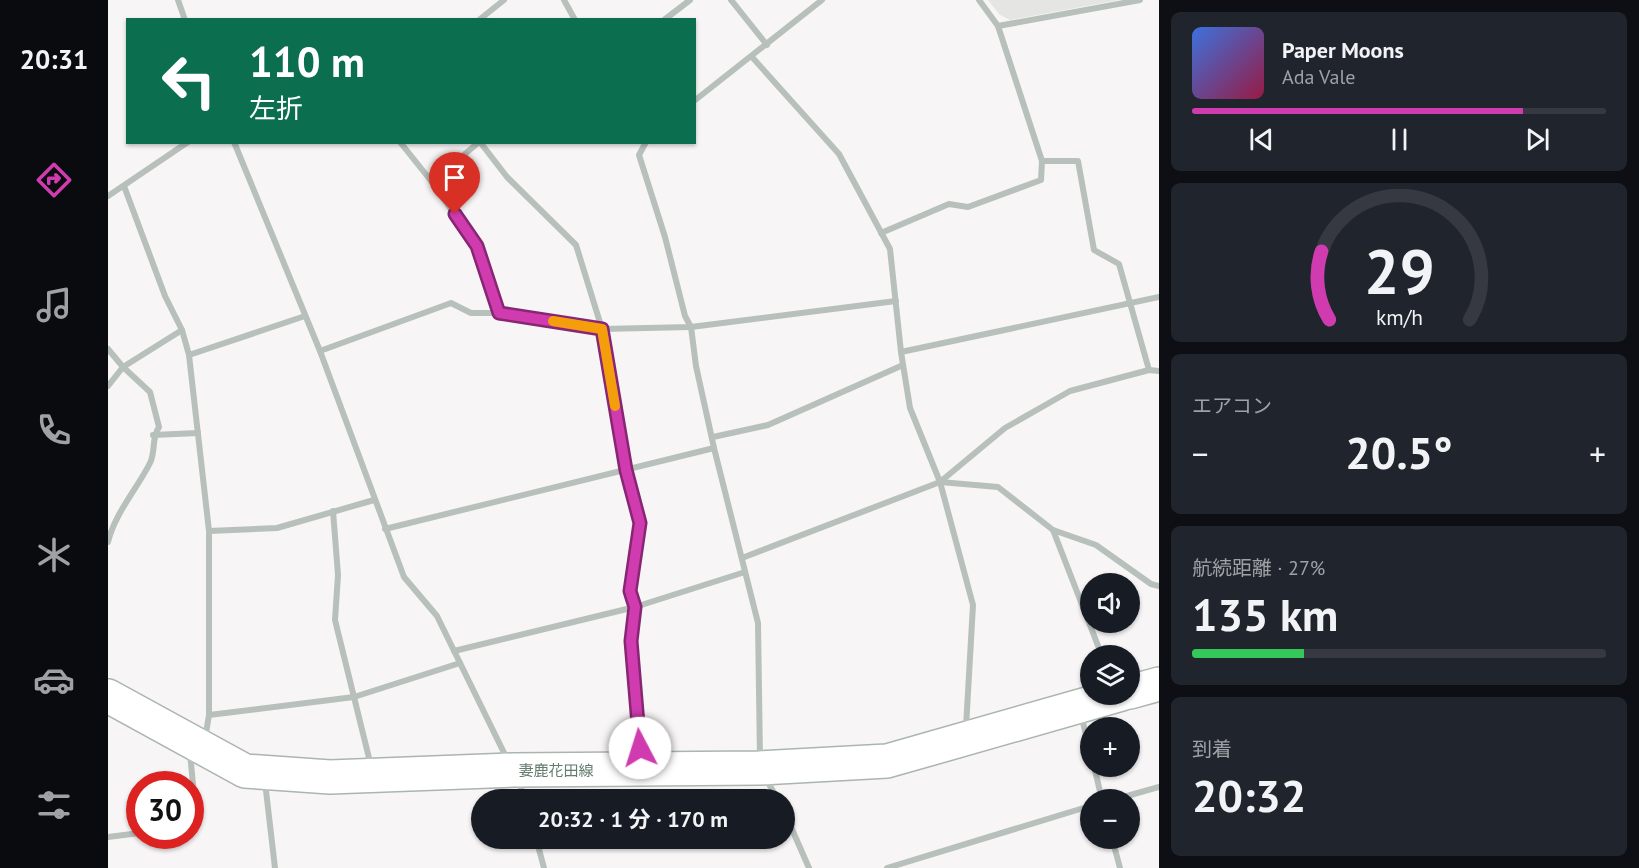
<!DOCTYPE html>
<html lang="ja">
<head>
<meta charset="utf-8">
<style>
	body { margin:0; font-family:"PT Sans","Noto Sans JP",sans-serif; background:#20242c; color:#f1f3f6; height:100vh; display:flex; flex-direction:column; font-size:22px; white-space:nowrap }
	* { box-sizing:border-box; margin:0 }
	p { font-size:20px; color:#9ea1a6 }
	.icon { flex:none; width:33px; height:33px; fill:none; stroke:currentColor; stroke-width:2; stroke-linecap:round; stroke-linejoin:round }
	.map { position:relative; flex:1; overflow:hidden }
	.details { display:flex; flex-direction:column; gap:12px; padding:12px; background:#0d0f14; width:480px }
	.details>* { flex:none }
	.guide { position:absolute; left:18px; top:18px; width:570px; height:126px; border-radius:0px; box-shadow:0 2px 4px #0004; background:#0b6e4f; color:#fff; overflow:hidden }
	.buttons { position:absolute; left:972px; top:573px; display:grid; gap:12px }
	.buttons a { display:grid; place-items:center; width:60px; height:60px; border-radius:50%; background:#171b24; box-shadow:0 2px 4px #0004; font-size:30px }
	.speed { position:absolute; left:18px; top:771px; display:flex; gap:12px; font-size:30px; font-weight:700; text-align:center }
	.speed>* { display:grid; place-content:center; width:78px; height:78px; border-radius:50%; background:#171b24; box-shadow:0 2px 4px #0004; line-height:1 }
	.speed .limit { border:9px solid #d22; background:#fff; color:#111 }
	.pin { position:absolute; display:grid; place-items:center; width:51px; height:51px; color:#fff; margin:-62px -26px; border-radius:50% 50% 50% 0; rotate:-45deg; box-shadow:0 0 6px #0007 }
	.pin .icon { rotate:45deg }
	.me { position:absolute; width:66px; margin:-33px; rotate:355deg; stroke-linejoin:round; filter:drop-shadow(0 0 4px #0008) }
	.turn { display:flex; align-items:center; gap:21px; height:126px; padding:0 24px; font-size:27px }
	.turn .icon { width:78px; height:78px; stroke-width:2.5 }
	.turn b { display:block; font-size:42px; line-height:51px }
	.big { font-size:45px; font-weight:700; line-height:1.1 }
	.details .card { flex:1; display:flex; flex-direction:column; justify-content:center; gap:9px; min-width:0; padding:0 21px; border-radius:9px; background:#20242c }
	.details .dial { align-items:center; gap:0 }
	.dial svg { height:156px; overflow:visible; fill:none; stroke:#363941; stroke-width:7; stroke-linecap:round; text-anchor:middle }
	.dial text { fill:#f1f3f6; stroke:none }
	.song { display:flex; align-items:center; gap:18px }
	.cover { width:72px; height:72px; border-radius:9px; background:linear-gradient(135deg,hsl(220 70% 55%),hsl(340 70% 35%)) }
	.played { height:6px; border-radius:3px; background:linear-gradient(90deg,#d03baf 80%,#363941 80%) }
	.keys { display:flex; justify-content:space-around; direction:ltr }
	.heat { display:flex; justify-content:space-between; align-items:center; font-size:33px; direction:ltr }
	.charge { height:9px; border-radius:4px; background:linear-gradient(90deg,#34c759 27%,#363941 0) }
	.trip { position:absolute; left:363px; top:789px; width:324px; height:60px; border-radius:30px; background:#171b24; box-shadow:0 2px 4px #0004; font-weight:700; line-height:60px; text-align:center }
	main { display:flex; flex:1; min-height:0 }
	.tabs { display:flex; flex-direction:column; width:108px; justify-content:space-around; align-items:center; background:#090b0e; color:#9ea1a6 }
	.tabs .icon { width:42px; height:42px }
	.tabs .selected { color:#d03baf }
	.tabs b { font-size:27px; color:#f1f3f6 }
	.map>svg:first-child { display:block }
</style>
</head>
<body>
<main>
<nav class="tabs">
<b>20:31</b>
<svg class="icon selected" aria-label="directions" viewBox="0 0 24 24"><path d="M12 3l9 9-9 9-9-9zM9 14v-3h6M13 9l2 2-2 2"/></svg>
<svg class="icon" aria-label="music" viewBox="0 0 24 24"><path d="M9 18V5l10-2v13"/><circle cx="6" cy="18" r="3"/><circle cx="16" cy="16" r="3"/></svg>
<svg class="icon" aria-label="phone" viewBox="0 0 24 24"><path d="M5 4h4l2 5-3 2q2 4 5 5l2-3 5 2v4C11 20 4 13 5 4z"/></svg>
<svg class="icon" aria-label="climate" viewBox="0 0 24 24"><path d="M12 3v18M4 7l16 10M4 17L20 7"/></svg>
<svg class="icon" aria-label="car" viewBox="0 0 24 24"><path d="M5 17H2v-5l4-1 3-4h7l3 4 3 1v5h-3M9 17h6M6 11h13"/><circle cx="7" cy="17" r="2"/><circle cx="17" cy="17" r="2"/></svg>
<svg class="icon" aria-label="filters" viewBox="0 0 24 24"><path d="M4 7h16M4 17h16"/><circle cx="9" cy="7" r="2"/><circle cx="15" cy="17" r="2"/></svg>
</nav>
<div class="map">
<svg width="1051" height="868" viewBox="0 0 1051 868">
	<rect width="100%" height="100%" fill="#f7f5f5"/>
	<path fill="#e5e5e4" d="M880 0H1011L902 20 892 15Z"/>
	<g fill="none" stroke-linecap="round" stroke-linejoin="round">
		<g stroke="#abb5af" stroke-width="36">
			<g id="secondary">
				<path d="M1022 692 1051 684"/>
				<path d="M0 696 137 771 222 777 405 770 652 768 779 761 1014 694"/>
			</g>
		</g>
		<g stroke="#b8c0bb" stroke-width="6">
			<path d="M70 0 77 20"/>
			<path d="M456 0 467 20"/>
			<path d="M623 0 659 45"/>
			<path d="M871 0 890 26 1032 0"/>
			<path d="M371 20 396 0"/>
			<path d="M556 20 582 0"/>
			<path d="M644 57 731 154 782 249 793 352 802 408 832 482 865 605 858 727"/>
			<path d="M586 101 714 0"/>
			<path d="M126 142 212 351 296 577 329 616 400 761"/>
			<path d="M292 142 324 182 369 246 391 313"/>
			<path d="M372 142 399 177 468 245 494 329 518 470 532 523 522 591 527 607 523 641 533 760"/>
			<path d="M538 142 531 155 557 237 577 316 583 327 588 366 606 448 650 623 652 759"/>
			<path d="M934 161H970L986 250 1011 264 1041 370"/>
			<path d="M324 182 371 142"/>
			<path d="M16 186 57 296 74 330 81 355 101 531V715L97 739"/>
			<path d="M0 196 80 142"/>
			<path d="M773 233 841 204 860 207 933 180 934 161 890 26"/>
			<path d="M0 349 15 367 42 392 51 427C43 439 48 451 42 463 29 489 7 513 0 542"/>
			<path d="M212 351 343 303 363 313H391L494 329 583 327 788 301"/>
			<path d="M793 352 1051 297"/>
			<path d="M81 355 197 316"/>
			<path d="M0 386 15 367 74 330"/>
			<path d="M45 435 90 433"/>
			<path d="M605 437 660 425 795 365"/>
			<path d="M832 482 890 487 945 530 988 545 1043 584 1051 586"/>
			<path d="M225 511 230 575 227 620 263 766"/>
			<path d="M277 529 606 448"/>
			<path d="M945 530 994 656"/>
			<path d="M101 531 169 528 266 500"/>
			<path d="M634 558 832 482 897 428 962 391 1041 370 1051 371"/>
			<path d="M346 651 527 607 637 572"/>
			<path d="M973 714 982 752"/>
			<path d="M101 715 246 697 352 663"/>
			<path d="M82 753 89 826 82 827"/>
			<path d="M986 766 994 800"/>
			<path d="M657 777 670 800"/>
			<path d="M410 781 418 800"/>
			<path d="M157 782 167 868"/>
			<path d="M1005 800 1051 787"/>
			<path d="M676 811 701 868"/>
			<path d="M0 837 32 833"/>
			<path d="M428 838 436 868"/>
			<path d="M1004 838 1012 868"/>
			<path d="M779 868 982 806"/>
		</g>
		<use href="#secondary" stroke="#fff" stroke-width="33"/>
	</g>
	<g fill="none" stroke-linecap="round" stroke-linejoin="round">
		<g stroke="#872672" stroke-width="15">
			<path id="route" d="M347 214 369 246 391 313 494 329 518 470 532 523 522 591 527 607 523 641 532 748"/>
		</g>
		<use href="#route" stroke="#d03baf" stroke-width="10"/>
		<path stroke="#f59e0b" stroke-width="10" d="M445 321 494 329 507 406"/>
	</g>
	<g text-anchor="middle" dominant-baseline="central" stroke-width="6" stroke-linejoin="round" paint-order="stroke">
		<g font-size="15" fill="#657c6f" stroke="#fff">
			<text x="448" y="770">妻鹿花田線</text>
		</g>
	</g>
</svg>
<div class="buttons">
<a><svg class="icon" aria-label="sound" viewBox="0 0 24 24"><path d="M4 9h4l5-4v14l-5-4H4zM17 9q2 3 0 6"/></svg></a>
<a><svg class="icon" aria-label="layers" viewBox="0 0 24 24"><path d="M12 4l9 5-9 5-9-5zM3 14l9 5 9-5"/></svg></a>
<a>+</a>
<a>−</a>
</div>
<div class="speed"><div class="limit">30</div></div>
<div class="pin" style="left:347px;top:214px;background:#d93025"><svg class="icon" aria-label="arrive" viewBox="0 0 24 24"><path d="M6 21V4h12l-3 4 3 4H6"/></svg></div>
<svg class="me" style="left:532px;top:748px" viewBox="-20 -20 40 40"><circle r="19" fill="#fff"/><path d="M0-13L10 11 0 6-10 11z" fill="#d03baf"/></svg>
<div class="trip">20:32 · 1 分 · 170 m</div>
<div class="guide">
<div class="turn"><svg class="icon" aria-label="left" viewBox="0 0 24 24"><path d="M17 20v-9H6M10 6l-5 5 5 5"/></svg><div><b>110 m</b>左折</div></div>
</div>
</div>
<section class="details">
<div class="card">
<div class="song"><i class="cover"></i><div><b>Paper Moons</b><p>Ada Vale</p></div></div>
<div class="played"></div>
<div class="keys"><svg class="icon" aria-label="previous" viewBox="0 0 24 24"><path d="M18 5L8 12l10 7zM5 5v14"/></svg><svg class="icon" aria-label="pause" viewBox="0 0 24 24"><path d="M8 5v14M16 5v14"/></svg><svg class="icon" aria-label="next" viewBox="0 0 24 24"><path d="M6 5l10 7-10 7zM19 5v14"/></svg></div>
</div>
<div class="card dial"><svg viewBox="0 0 100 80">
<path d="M14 69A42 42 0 1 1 86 69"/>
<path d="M14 69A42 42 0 0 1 10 34" stroke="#d03baf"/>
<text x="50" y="56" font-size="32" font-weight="700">29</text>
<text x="50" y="72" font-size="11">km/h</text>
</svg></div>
<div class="card"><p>エアコン</p>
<div class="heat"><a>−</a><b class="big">20.5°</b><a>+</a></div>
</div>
<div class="card"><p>航続距離 · 27%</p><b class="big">135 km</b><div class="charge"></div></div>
<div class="card"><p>到着</p><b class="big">20:32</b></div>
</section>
</main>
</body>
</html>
